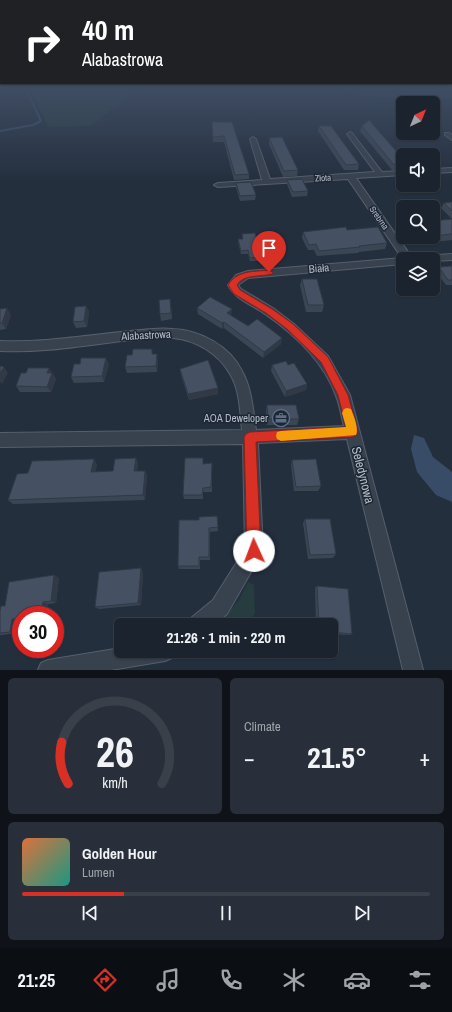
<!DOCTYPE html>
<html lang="en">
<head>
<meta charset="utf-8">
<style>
	body { margin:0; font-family:"Archivo Narrow",sans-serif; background:#282f3a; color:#f1f3f6; height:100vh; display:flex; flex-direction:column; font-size:15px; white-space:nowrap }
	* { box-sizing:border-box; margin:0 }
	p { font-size:13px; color:#a0a4aa }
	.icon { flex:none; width:22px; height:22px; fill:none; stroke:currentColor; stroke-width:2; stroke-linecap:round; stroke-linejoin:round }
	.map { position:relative; height:670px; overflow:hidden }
	.side { display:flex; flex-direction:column; gap:8px; padding:8px; background:#0f1319; flex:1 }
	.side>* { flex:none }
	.hud { position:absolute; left:0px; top:0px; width:452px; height:84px; box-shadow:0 1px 3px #0004,0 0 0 1px #39404a; background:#202124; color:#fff; overflow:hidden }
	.needle { width:26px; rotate:43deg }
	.tools { position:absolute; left:396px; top:96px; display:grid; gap:8px }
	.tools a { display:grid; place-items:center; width:44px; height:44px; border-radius:6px; background:#1b232e; box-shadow:0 1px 3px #0004,0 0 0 1px #39404a; font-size:20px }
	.speed { position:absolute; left:12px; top:606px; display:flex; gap:8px; font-size:20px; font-weight:700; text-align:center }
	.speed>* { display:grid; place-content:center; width:52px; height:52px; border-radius:50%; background:#1b232e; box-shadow:0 1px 3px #0004,0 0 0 1px #39404a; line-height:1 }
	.speed .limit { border:6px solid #d22; background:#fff; color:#111 }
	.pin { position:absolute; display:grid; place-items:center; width:34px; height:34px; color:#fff; margin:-41px -17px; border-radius:50% 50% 50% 0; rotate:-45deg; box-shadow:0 0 4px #0007 }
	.pin .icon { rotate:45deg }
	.me { position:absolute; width:44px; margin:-22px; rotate:358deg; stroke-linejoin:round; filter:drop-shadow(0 0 3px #0008) }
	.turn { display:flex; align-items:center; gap:14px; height:84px; padding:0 16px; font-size:18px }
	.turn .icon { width:52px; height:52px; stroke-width:2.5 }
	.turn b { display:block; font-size:28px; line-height:34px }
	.big { font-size:30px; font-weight:700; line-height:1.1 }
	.side .tile { flex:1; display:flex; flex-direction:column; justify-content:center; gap:6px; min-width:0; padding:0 14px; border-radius:6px; background:#282f3a }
	.side .dial { align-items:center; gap:0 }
	.dial svg { height:104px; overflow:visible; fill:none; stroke:#39404a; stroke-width:7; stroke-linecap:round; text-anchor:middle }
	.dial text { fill:#f1f3f6; stroke:none }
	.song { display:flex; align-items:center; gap:12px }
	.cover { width:48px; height:48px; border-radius:6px; background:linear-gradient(135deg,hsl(20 70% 55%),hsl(170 70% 35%)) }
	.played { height:4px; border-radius:2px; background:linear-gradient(90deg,#d93025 25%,#39404a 25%) }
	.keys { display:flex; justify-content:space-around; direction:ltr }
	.heat { display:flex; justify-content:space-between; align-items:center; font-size:22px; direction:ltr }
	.side .tiles { flex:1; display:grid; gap:8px; grid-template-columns:1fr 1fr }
	.tile:last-child { grid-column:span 2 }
	.trip { position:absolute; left:114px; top:618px; width:224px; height:40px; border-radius:6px; background:#1b232e; box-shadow:0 1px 3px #0004,0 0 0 1px #39404a; font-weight:700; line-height:40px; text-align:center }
	.dock { display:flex; height:64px; justify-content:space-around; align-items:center; background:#0b0e12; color:#a0a4aa }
	.dock .icon { width:28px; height:28px }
	.dock .current { color:#d93025 }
	.dock b { font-size:18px; color:#f1f3f6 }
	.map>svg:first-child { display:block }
</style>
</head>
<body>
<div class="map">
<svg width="452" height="670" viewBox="0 0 452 670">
	<rect width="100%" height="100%" fill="#242f3e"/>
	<g fill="#263c3f">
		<path d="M30 87 106 89 109 87H139L91 126 48 127Z"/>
		<path d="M344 87H452V99L391 98 341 93Z"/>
		<path d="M248 582 254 585 255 612 249 625H218L239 600Z"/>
	</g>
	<path fill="#394c67" d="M414 435 424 438 433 457 452 472V502L436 495 417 472 411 449Z"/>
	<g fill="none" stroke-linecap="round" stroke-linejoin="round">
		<path stroke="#394c67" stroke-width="2" d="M0 131 33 125 41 121 25 87"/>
		<g stroke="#565f6c" stroke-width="2">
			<g id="street">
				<path d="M350 132 352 133 382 172 403 171V175L356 178 413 259H403V264L248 278 238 285 241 289 273 308 294 324 328 356 350 395 423 670H403L347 439 258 443 263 551 227 614 213 625H188L191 618 213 600 245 549 243 444 0 447V433L242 430C240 412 240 390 230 374 219 354 196 340 173 338 157 336 138 340 122 341 81 346 40 353 0 351V341C40 343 81 336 121 332 138 331 156 327 173 329 200 330 230 346 242 371 252 389 253 410 256 430L344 426C341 416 340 405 336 396 324 362 294 334 265 314 251 304 236 300 228 285L236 275 248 271 402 258 348 179 218 187 214 185 218 183 262 180 250 139 253 137 256 139 270 179 375 172 347 134Z"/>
				<path d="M445 133H449L452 135V140L445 135Z"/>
				<path d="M452 168V172L433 173V169Z"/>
				<path d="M452 254V260L433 261V259H418L423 256Z"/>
				<path d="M121 648V651H175L172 658 165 661 111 670H38L41 663 48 660Z"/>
			</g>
		</g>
		<use href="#street" fill="#38414e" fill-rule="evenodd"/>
	</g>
	<g fill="#3b4654">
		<path d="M212 122H232L249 174V179L234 180 224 142H213Z"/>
		<path d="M319 126 359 164 358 170H344L318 131Z"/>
		<path d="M362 126 403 159V170H392L360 131Z"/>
		<path d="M269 138 298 170 297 176 283 177 269 144Z"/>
		<path d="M400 171H403V182L398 177Z"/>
		<path d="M287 180 308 191 307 196 292 197 287 184Z"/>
		<path d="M236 183 256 195 255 200 240 201 236 187Z"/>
		<path d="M405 185H424L423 189H409Z"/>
		<path d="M452 202V240L416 244 411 237H433V221L452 219 441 208 444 203Z"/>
		<path d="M397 209H403V226L395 215Z"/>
		<path d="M347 230 387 243 385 249 359 252 358 253 317 256 314 250H308L302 238 303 232Z"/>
		<path d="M242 234 262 257 261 261H250L248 254H241L238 242V239H242Z"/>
		<path d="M452 266V285H446L436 272 439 267Z"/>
		<path d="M302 279 324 305 322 312H306L300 285Z"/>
		<path d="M171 305 172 319 161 321 160 314Z"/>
		<path d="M86 306 89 312 87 327 76 328 73 322Z"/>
		<path d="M197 308 231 316 281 344 263 358 224 328 222 329 198 314Z"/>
		<path d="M0 309 11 315 6 329 0 330Z"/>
		<path d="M154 354 158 360 157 372 127 373 125 367Z"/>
		<path d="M109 364 104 382 74 383 71 377Z"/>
		<path d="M272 365H288L307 384 306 390 285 397 271 371Z"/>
		<path d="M49 368 56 379 51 392H20L16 386 26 373Z"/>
		<path d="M180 369 218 388V394L189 400 181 375Z"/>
		<path d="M267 405 299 419 297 425H267L266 411Z"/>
		<path d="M136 458 138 463 137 471H145L147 475 145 500 13 504 8 500 28 473 97 464 95 472 113 471Z"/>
		<path d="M292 460 321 486 318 491H294L291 465Z"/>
		<path d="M212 463V492H203V499H184L183 495 204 464Z"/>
		<path d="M217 516 218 531 210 532V560H200V569H179L178 566 199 520Z"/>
		<path d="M305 519 336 554 333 558 308 559 303 523Z"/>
		<path d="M143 572 141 605 99 609 95 607Z"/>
		<path d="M59 578 56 603 48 604 47 615H21V621H18L16 633 2 635H0V611L5 606Z"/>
		<path d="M317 586 352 634 349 635 331 634V625H316L315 588Z"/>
	</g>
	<g fill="#303945">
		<path d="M86 306 89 312 87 327 84 321Z"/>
		<path d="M7 308 11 315 6 329 2 323Z"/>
		<path d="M232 309 231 316 227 313Z"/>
		<path d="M224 322V328L222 329V323Z"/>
		<path d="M282 338 281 344 263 358 264 352Z"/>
		<path d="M157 354 158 360 157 372 156 366Z"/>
		<path d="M106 358 109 364 104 382 102 376Z"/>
		<path d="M4 367 8 373 2 384 0 382V373Z"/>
		<path d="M49 368 56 379 51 392 47 387V373Z"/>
		<path d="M307 384 306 390 285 397 286 391Z"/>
		<path d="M218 388V394L189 400 188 394Z"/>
		<path d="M136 458 138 463 136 476 134 471Z"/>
		<path d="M94 459 97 464 94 477 91 472Z"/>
		<path d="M145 471 147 475 145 500 143 495Z"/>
		<path d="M141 568 143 572 141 605 138 603Z"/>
		<path d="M54 575 59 578 56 603 51 601Z"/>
		<path d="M43 602 48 604 47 615 41 614Z"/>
		<path d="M12 619 18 621 16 633 10 632Z"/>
	</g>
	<g fill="#455162" stroke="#303945">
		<path d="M369 120 403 159V164L394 165 362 126Z"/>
		<path d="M212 122H232L249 174 235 175 224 136 213 137Z"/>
		<path d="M319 126H331L359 164 346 165Z"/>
		<path d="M282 137 298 170 284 171 269 138Z"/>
		<path d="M400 171H403V174Z"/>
		<path d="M302 179 308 191 293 192 287 180Z"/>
		<path d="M251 182 256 195 240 196 236 183Z"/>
		<path d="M452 202V211L444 203Z"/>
		<path d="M397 209H403V218Z"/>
		<path d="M452 219V234L433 236V221Z"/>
		<path d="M346 227 347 230 378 227 387 243 359 246 360 247 319 251 316 244 309 245 303 232Z"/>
		<path d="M255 233 262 257 250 258 248 250 241 251 238 239H243L242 234Z"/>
		<path d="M418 237H429L419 238Z"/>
		<path d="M452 266V280H448L439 267Z"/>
		<path d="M302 279H317L324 305H308Z"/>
		<path d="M210 297 232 309 227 313 248 326 257 319 282 338 264 352 224 322 222 323 197 308Z"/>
		<path d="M170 299 171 313 160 314 159 300Z"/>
		<path d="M86 306 84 321 73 322 75 307Z"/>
		<path d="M7 308 2 323H0V309Z"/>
		<path d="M133 349H152V354H157L156 366 125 367 127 355H132Z"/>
		<path d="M81 358H106L102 376 71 377 74 364H80Z"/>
		<path d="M208 360 218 388 188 394 180 369Z"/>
		<path d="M286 361 288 365 294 363 307 384 286 391 272 365Z"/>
		<path d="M0 366 4 367 0 373Z"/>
		<path d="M28 368H49L47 373H52L47 387 16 386 21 373H26Z"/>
		<path d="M267 405H296L299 419H268Z"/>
		<path d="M136 458 134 471H145L143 495 8 500 17 474 28 473 32 461 94 459 91 472 113 471 115 459Z"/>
		<path d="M185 458H203V464L212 463 211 487 203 488 202 495H183Z"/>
		<path d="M316 459 321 486 296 487 292 460Z"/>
		<path d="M217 516 218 527 209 528V557H199V566H178L179 520H199V517Z"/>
		<path d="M305 519H330L336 554 310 555Z"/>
		<path d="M141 568 138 603 95 607 99 572Z"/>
		<path d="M54 575 51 601 43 602 41 614 21 615V618L12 619 10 632 0 633V611L1 606H5L9 582Z"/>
		<path d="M317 586 348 589 352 634 331 632V625H319Z"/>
	</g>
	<linearGradient id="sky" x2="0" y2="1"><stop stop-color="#141a22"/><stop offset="0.48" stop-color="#3f4d63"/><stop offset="1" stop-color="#3f4d63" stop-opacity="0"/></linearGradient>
	<rect width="452" height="181" fill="url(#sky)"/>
	<path fill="#d93025" stroke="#8d1f18" d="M269 270 273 272 272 274C261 277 243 274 237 285L240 290 272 309 293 324 328 357 348 395 358 432 356 435 352 437 256 442 261 551 259 556 254 558 249 556 247 551 244 437 246 434 250 432 346 427 338 395 321 362 287 329 266 313 234 294 228 285C237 270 253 272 269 270Z"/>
	<path fill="#f59e0b" d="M347 408 351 409C354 416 359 429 356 435L281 441 277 439 276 436 277 432 281 431 346 427 342 413 344 409Z"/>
	<defs>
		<g id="office-ring" transform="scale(0.9)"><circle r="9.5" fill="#1d2633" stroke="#5c6f8a" stroke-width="1.5"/><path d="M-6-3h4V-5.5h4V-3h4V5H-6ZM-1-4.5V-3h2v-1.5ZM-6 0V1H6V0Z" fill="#5c6f8a"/></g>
	</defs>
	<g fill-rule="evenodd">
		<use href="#office-ring" x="281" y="418"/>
	</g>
	<g text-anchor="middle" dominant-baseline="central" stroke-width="3" stroke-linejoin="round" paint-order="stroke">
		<g font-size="9" fill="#b4bcc9" stroke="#1d2633">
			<text transform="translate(323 178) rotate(-4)">Złota</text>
			<text transform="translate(379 218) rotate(55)">Srebrna</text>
		</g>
		<g font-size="11" fill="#b4bcc9" stroke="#1d2633">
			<text transform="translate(319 268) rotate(-5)">Biała</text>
			<text transform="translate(146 335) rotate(-3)">Alabastrowa</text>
		</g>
		<g font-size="11" fill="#b4bcc9" stroke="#1d2633" text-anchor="end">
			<text x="268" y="418">AOA Deweloper</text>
		</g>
		<g font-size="13" fill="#b4bcc9" stroke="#1d2633">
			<text transform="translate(363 475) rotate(76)">Seledynowa</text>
		</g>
	</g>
</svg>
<div class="tools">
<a><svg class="needle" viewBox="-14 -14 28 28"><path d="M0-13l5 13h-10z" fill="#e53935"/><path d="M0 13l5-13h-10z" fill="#a0a4aa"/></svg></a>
<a><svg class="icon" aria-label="sound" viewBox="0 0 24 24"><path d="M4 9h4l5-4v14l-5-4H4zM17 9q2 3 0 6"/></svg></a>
<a><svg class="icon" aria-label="search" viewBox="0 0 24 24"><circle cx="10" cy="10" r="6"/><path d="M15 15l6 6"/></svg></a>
<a><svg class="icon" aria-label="layers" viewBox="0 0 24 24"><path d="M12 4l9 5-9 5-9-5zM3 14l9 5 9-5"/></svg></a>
</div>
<div class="speed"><div class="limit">30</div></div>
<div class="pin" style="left:269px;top:272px;background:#d93025"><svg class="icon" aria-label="arrive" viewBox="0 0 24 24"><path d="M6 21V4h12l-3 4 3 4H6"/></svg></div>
<svg class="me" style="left:254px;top:551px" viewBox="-20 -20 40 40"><circle r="19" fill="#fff"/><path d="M0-13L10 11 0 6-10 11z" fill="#d93025"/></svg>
<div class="trip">21:26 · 1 min · 220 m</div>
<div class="hud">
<div class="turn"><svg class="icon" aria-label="right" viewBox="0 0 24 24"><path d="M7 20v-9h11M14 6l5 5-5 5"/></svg><div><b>40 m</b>Alabastrowa</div></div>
</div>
</div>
<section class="side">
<div class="tiles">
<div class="tile dial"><svg viewBox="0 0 100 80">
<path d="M14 69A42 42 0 1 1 86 69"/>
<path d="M14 69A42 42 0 0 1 9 37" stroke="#d93025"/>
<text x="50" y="56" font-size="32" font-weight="700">26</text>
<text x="50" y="72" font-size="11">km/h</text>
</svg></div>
<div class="tile"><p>Climate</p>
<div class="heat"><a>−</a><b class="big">21.5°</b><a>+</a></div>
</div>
<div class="tile">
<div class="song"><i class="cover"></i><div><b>Golden Hour</b><p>Lumen</p></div></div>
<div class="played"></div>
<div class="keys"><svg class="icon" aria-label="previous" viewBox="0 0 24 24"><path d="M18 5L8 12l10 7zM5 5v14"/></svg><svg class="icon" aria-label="pause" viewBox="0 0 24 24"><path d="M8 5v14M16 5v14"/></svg><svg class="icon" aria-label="next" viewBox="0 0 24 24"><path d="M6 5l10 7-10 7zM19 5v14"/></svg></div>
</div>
</div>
</section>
<nav class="dock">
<b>21:25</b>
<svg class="icon current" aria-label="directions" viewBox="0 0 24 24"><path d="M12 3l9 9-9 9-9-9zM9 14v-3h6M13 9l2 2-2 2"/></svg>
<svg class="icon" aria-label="music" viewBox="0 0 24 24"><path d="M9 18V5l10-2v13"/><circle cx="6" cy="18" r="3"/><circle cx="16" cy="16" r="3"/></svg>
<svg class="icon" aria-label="phone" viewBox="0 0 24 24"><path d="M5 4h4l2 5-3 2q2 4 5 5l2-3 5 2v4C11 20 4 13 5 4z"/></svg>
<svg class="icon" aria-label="climate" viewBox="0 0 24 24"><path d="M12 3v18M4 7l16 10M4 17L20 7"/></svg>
<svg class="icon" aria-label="car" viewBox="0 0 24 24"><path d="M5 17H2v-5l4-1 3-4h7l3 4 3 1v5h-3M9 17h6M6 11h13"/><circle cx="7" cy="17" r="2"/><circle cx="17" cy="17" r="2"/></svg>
<svg class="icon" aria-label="filters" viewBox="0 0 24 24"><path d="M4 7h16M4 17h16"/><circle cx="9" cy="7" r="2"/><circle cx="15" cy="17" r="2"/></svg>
</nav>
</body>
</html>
